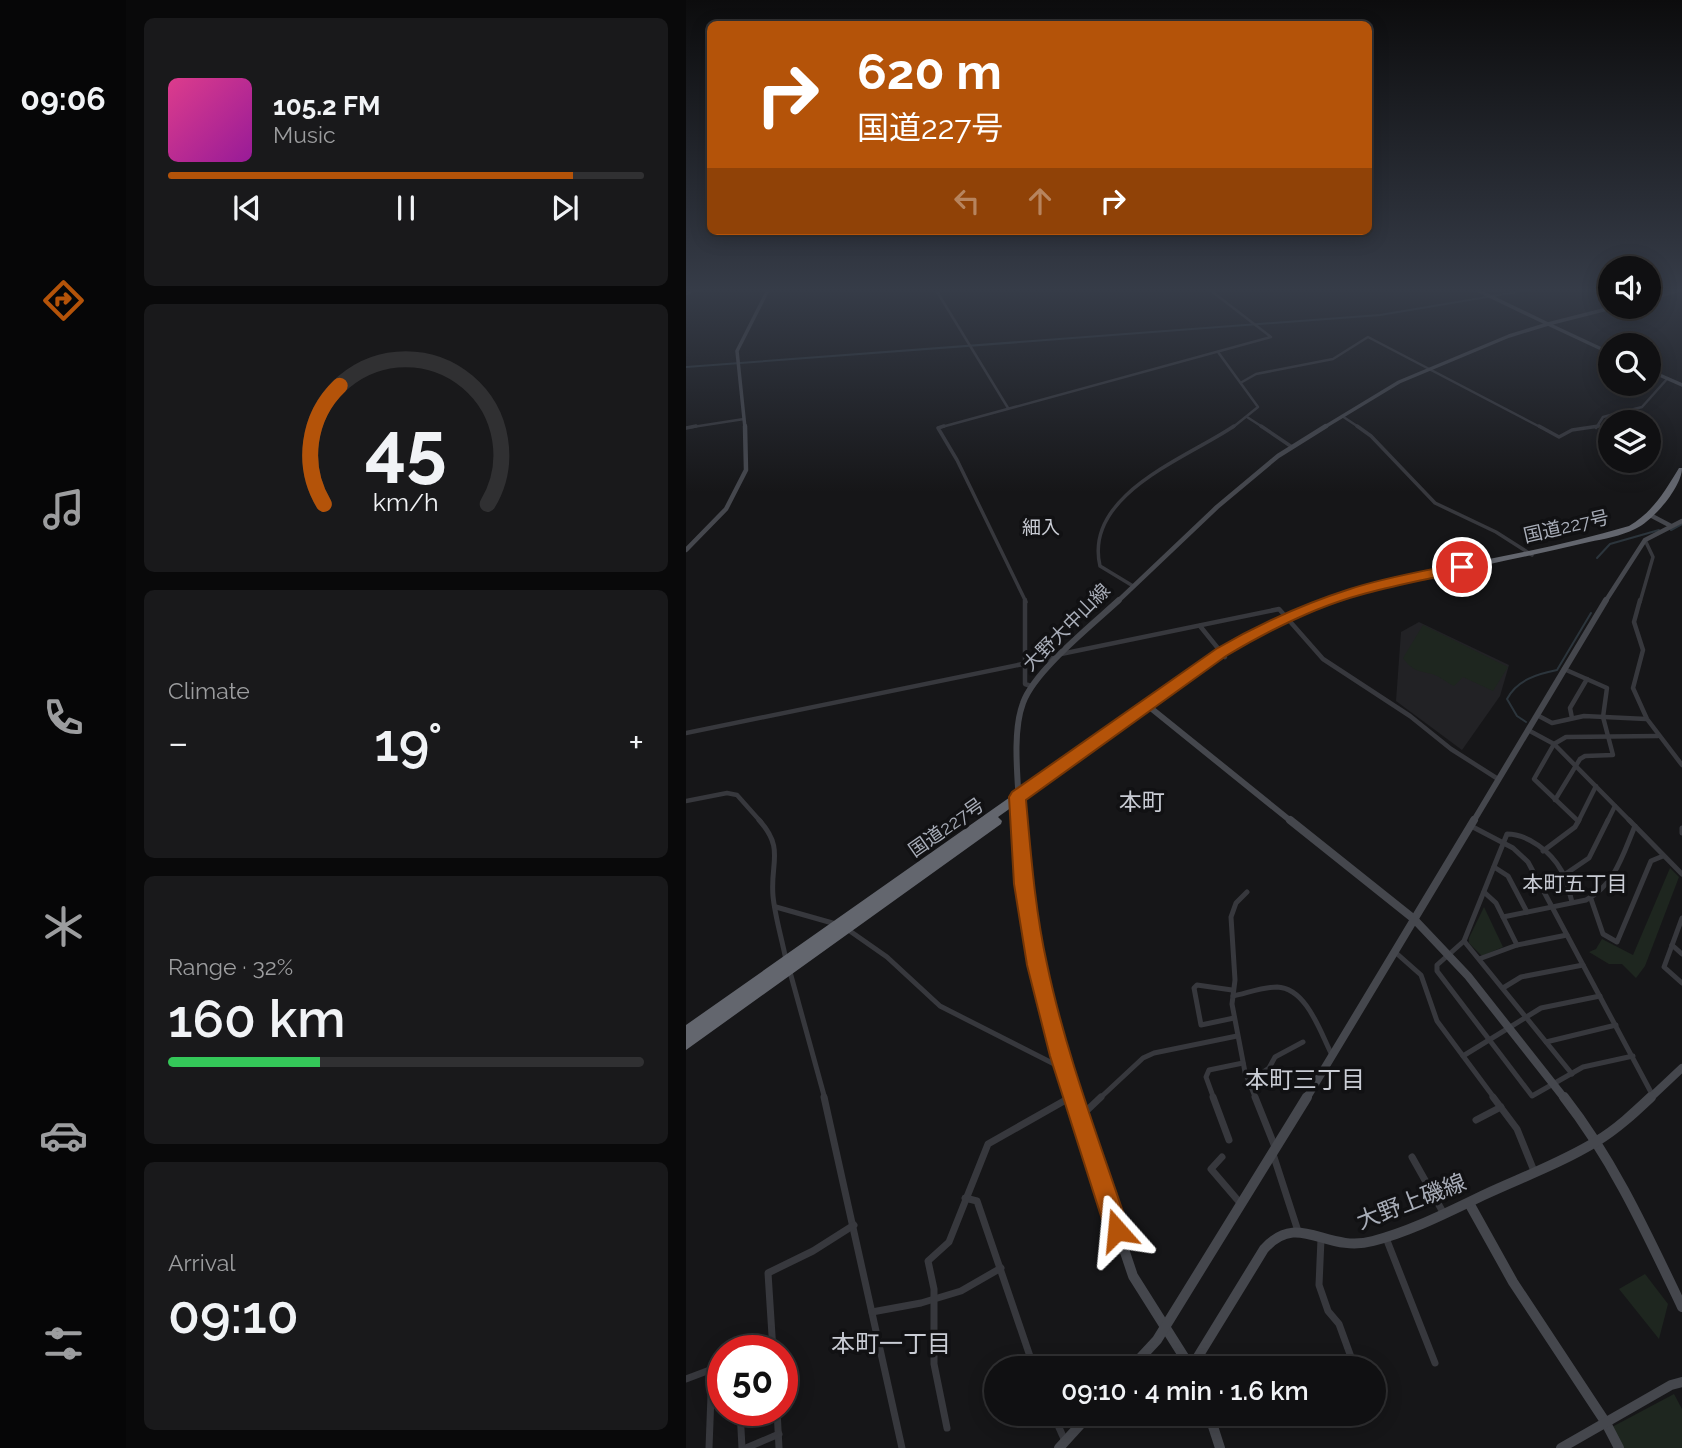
<!DOCTYPE html>
<html lang="en">
<head>
<meta charset="utf-8">
<style>
	body { margin:0; font-family:Raleway,"Noto Sans JP",sans-serif; background:#19191b; color:#f1f3f6; height:100vh; display:flex; flex-direction:column; font-size:26px; white-space:nowrap }
	* { box-sizing:border-box; margin:0 }
	p { font-size:23px; color:#9c9d9f }
	.icon { flex:none; width:38px; height:38px; fill:none; stroke:currentColor; stroke-width:2; stroke-linecap:round; stroke-linejoin:round }
	.map { position:relative; flex:1; overflow:hidden }
	.panel { display:flex; flex-direction:column; gap:18px; padding:18px; background:#09090a; width:560px }
	.panel>* { flex:none }
	.top-card { position:absolute; left:21px; top:21px; width:665px; height:214px; border-radius:10px; box-shadow:0 4px 18px #0003,0 0 0 2px #303032; background:#b45309; color:#fff; overflow:hidden }
	.controls { position:absolute; left:912px; top:256px; display:grid; gap:14px }
	.controls a { display:grid; place-items:center; width:63px; height:63px; border-radius:50%; background:#101012; box-shadow:0 4px 18px #0003,0 0 0 2px #303032; font-size:35px }
	.speed { position:absolute; left:21px; top:1335px; display:flex; gap:14px; font-size:35px; font-weight:700; text-align:center }
	.speed>* { display:grid; place-content:center; width:91px; height:91px; border-radius:50%; background:#101012; box-shadow:0 4px 18px #0003,0 0 0 2px #303032; line-height:1 }
	.speed .limit { border:10px solid #d22; background:#fff; color:#111 }
	.pin { position:absolute; display:grid; place-items:center; width:60px; height:60px; color:#fff; margin:-30px; border:4px solid #fff; border-radius:50%; box-shadow:0 2px 7px #0007 }
	.me { position:absolute; width:77px; margin:-38px; rotate:342deg; stroke-linejoin:round; filter:drop-shadow(0 0 5px #0008) }
	.turn { display:flex; align-items:center; gap:24px; height:147px; padding:0 35px; font-size:32px }
	.turn .icon { width:91px; height:91px; stroke-width:2.5 }
	.turn b { display:block; font-size:49px; line-height:60px }
	.lanes { display:flex; align-items:center; height:66px; padding:0 35px; background:#0003; justify-content:center; gap:35px; direction:ltr }
	.lanes .off { opacity:.35 }
	.big { font-size:52px; font-weight:600; line-height:1.1 }
	.panel .card { flex:1; display:flex; flex-direction:column; justify-content:center; gap:10px; min-width:0; padding:0 24px; border-radius:10px; background:#19191b }
	.panel .dial { align-items:center; gap:0 }
	.dial svg { height:182px; overflow:visible; fill:none; stroke:#303032; stroke-width:7; stroke-linecap:round; text-anchor:middle }
	.dial text { fill:#f1f3f6; stroke:none }
	.song { display:flex; align-items:center; gap:21px }
	.cover { width:84px; height:84px; border-radius:10px; background:linear-gradient(135deg,hsl(330 70% 55%),hsl(300 70% 35%)) }
	.played { height:7px; border-radius:4px; background:linear-gradient(90deg,#b45309 85%,#303032 85%) }
	.keys { display:flex; justify-content:space-around; direction:ltr }
	.heat { display:flex; justify-content:space-between; align-items:center; font-size:38px; direction:ltr }
	.charge { height:10px; border-radius:5px; background:linear-gradient(90deg,#34c759 32%,#303032 0) }
	.trip { position:absolute; left:298px; top:1356px; width:402px; height:70px; border-radius:35px; background:#101012; box-shadow:0 4px 18px #0003,0 0 0 2px #303032; font-weight:600; line-height:70px; text-align:center }
	main { display:flex; flex:1; min-height:0 }
	.menu { display:flex; flex-direction:column; width:126px; justify-content:space-around; align-items:center; background:#060607; color:#9c9d9f }
	.menu .icon { width:49px; height:49px }
	.menu .on { color:#b45309 }
	.menu b { font-size:32px; color:#f1f3f6 }
	.map>svg:first-child { display:block }
</style>
</head>
<body>
<main>
<nav class="menu">
<b>09:06</b>
<svg class="icon on" aria-label="directions" viewBox="0 0 24 24"><path d="M12 3l9 9-9 9-9-9zM9 14v-3h6M13 9l2 2-2 2"/></svg>
<svg class="icon" aria-label="music" viewBox="0 0 24 24"><path d="M9 18V5l10-2v13"/><circle cx="6" cy="18" r="3"/><circle cx="16" cy="16" r="3"/></svg>
<svg class="icon" aria-label="phone" viewBox="0 0 24 24"><path d="M5 4h4l2 5-3 2q2 4 5 5l2-3 5 2v4C11 20 4 13 5 4z"/></svg>
<svg class="icon" aria-label="climate" viewBox="0 0 24 24"><path d="M12 3v18M4 7l16 10M4 17L20 7"/></svg>
<svg class="icon" aria-label="car" viewBox="0 0 24 24"><path d="M5 17H2v-5l4-1 3-4h7l3 4 3 1v5h-3M9 17h6M6 11h13"/><circle cx="7" cy="17" r="2"/><circle cx="17" cy="17" r="2"/></svg>
<svg class="icon" aria-label="filters" viewBox="0 0 24 24"><path d="M4 7h16M4 17h16"/><circle cx="9" cy="7" r="2"/><circle cx="15" cy="17" r="2"/></svg>
</nav>
<section class="panel">
<div class="card">
<div class="song"><i class="cover"></i><div><b>105.2 FM</b><p>Music</p></div></div>
<div class="played"></div>
<div class="keys"><svg class="icon" aria-label="previous" viewBox="0 0 24 24"><path d="M18 5L8 12l10 7zM5 5v14"/></svg><svg class="icon" aria-label="pause" viewBox="0 0 24 24"><path d="M8 5v14M16 5v14"/></svg><svg class="icon" aria-label="next" viewBox="0 0 24 24"><path d="M6 5l10 7-10 7zM19 5v14"/></svg></div>
</div>
<div class="card dial"><svg viewBox="0 0 100 80">
<path d="M14 69A42 42 0 1 1 86 69"/>
<path d="M14 69A42 42 0 0 1 21 17" stroke="#b45309"/>
<text x="50" y="56" font-size="32" font-weight="700">45</text>
<text x="50" y="72" font-size="11">km/h</text>
</svg></div>
<div class="card"><p>Climate</p>
<div class="heat"><a>−</a><b class="big">19°</b><a>+</a></div>
</div>
<div class="card"><p>Range · 32%</p><b class="big">160 km</b><div class="charge"></div></div>
<div class="card"><p>Arrival</p><b class="big">09:10</b></div>
</section>
<div class="map">
<svg width="996" height="1448" viewBox="0 0 996 1448">
	<rect width="100%" height="100%" fill="#161618"/>
	<path fill="#222225" d="M733 622 823 665 814 696 776 750 710 701 715 632Z"/>
	<g fill="#1e261f">
		<path d="M737 625 822 667 807 691 777 677 768 686C762 683 753 676 746 674 733 671 726 671 717 658Z"/>
		<path d="M984 868 993 877 959 966 950 978 936 964H923L903 952 910 949 916 939 947 955Z"/>
		<path d="M798 907 817 947 796 956 783 943V938Z"/>
		<path d="M959 1274 982 1304 973 1339 933 1289Z"/>
		<path d="M988 1394 996 1409V1448H937L926 1427Z"/>
	</g>
	<g fill="none" stroke-linecap="round" stroke-linejoin="round">
		<g stroke="#2c353c" stroke-width="2">
			<path d="M0 367 694 315 843 290"/>
			<path d="M985 530 996 524"/>
			<path d="M911 558 924 544 973 530"/>
			<path d="M840 722 831 716 821 699C831 680 851 674 871 670L905 613"/>
		</g>
		<g stroke="#37383d" stroke-width="2.5">
			<path d="M250 290 322 408"/>
			<path d="M532 352 572 407 546 428"/>
			<path d="M556 382 570 374 647 359 682 337 856 428"/>
			<path d="M656 416 674 428"/>
			<path d="M561 417 578 428"/>
			<path d="M0 428 58 419"/>
			<path d="M252 428 585 337 524 290"/>
			<path d="M910 428 917 417 956 407 981 379"/>
		</g>
		<g stroke="#37383d" stroke-width="3.5">
			<path d="M258 426 252 428 271 460 340 602"/>
			<path d="M575 426 606 447"/>
			<path d="M671 426 685 436 749 503 810 532 846 555"/>
			<path d="M853 426 873 437 886 430 913 426"/>
			<path d="M0 428 10 426"/>
			<path d="M447 586 414 566C397 494 503 457 548 426"/>
			<path d="M954 602 967 557 959 540"/>
		</g>
		<g stroke="#37383d" stroke-width="4.5">
			<path d="M339 600V684L345 686"/>
			<path d="M954 600 948 622 957 650 947 688 961 719 996 765"/>
			<path d="M514 626 539 657"/>
			<path d="M375 654 593 609 637 659 724 716 765 749 812 779"/>
			<path d="M851 715 866 723 898 716 960 719"/>
			<path d="M886 718 884 708 901 679"/>
			<path d="M842 730 868 744 945 822"/>
			<path d="M0 733 371 657"/>
			<path d="M869 800 894 759 899 756 927 755 917 717 921 688 878 669"/>
			<path d="M0 801 41 793 51 795 75 822"/>
			<path d="M892 821 848 779 868 744 880 737 972 736"/>
			<path d="M892 822 910 786"/>
			<path d="M921 822 929 806"/>
		</g>
		<g stroke="#37383d" stroke-width="5">
			<path d="M73 820C99 849 84 862 87 896 89 917 96 939 100 960"/>
			<path d="M943 820 996 874"/>
			<path d="M785 826 827 848 842 862 967 1096"/>
			<path d="M996 828V833"/>
			<path d="M857 851 889 827 893 820"/>
			<path d="M808 867 822 876 841 912"/>
			<path d="M878 875 903 858 922 820"/>
			<path d="M561 892 550 903 545 917 549 980 546 1004 559 1072 570 1099"/>
			<path d="M798 892 810 903 831 945"/>
			<path d="M905 899 917 934 931 942 965 861 977 856"/>
			<path d="M886 902C883 892 881 879 875 870 865 852 842 834 821 834L778 941 751 965V971L846 1096 897 1067 947 1056"/>
			<path d="M90 907 150 924"/>
			<path d="M817 917 900 900C929 885 937 854 949 826"/>
			<path d="M996 918 978 967 996 983"/>
			<path d="M161 929 201 957 254 1006 378 1069"/>
			<path d="M778 941 886 1074"/>
			<path d="M986 945 996 954"/>
			<path d="M709 952 735 975 751 1021 809 1099"/>
			<path d="M793 959 831 945 881 935"/>
			<path d="M104 972 139 1099"/>
			<path d="M817 988 835 977 897 965"/>
			<path d="M546 990 511 985 508 988 515 1025 548 1018"/>
			<path d="M547 996C561 993 577 987 591 987 621 988 635 1034 646 1055"/>
			<path d="M860 1042 930 1025"/>
			<path d="M777 1056 855 1008 914 996"/>
			<path d="M563 1082 583 1068 589 1057 617 1042"/>
			<path d="M382 1099 387 1096"/>
			<path d="M413 1099 457 1058 468 1053 551 1036"/>
			<path d="M528 1099 520 1077 523 1070 557 1063"/>
		</g>
		<g stroke="#37383d" stroke-width="7">
			<path d="M138 1097 216 1448"/>
			<path d="M527 1097 543 1140"/>
			<path d="M569 1097 589 1147"/>
			<path d="M807 1097 831 1129 848 1171"/>
			<path d="M395 1116 415 1097"/>
			<path d="M790 1120 815 1107"/>
			<path d="M587 1154 612 1231"/>
			<path d="M536 1157 525 1169 555 1204"/>
			<path d="M726 1157 758 1214"/>
			<path d="M279 1198 291 1201 348 1368"/>
			<path d="M700 1238 749 1363"/>
			<path d="M635 1239 633 1285 642 1311 653 1324 669 1368"/>
			<path d="M186 1312 235 1303 275 1291 315 1268"/>
			<path d="M69 1351 86 1343"/>
			<path d="M87 1351 82 1273 127 1251 168 1225"/>
			<path d="M0 1379 37 1365"/>
			<path d="M54 1410 56 1448"/>
			<path d="M91 1410 93 1448"/>
			<path d="M367 1414 379 1441"/>
			<path d="M261 1428 248 1364V1289L242 1261 263 1242 302 1144 385 1097"/>
			<path d="M23 1448 26 1369"/>
			<path d="M60 1448 93 1434"/>
		</g>
		<g stroke="#45474d" stroke-width="3.5">
			<path d="M962 299 994 290"/>
			<path d="M862 324 933 306"/>
			<path d="M862 324 924 353"/>
			<path d="M962 370 996 385"/>
			<path d="M59 428 51 351 82 290"/>
			<path d="M637 428 713 382 823 336 862 324 791 290"/>
		</g>
		<g stroke="#45474d" stroke-width="4.5">
			<path d="M966 516 985 526"/>
			<path d="M0 550 40 509 60 470 59 426"/>
			<path d="M431 602 531 507 592 456 640 426"/>
			<path d="M919 602 959 540 996 521"/>
		</g>
		<g stroke="#45474d" stroke-width="6">
			<path d="M461 705 606 822"/>
			<path d="M334 822C333 787 325 735 337 703 348 671 407 624 433 600"/>
			<path d="M787 822 920 600"/>
		</g>
		<g stroke="#45474d" stroke-width="8">
			<path d="M334 820C335 914 360 1009 388 1099"/>
			<path d="M604 820 728 919 782 976 879 1099"/>
			<path d="M620 1099 788 820"/>
			<path d="M963 1099 996 1068"/>
		</g>
		<g stroke="#45474d" stroke-width="10">
			<path d="M387 1097 447 1276 505 1368"/>
			<path d="M878 1097C928 1161 961 1234 996 1307"/>
			<path d="M783 1203 827 1282 920 1423 933 1448"/>
			<path d="M445 1368 471 1340 621 1097"/>
			<path d="M505 1368 578 1249C613 1210 639 1254 687 1241 726 1231 764 1211 800 1194 837 1177 877 1162 911 1141 931 1129 948 1113 965 1097"/>
			<path d="M523 1414 534 1448"/>
			<path d="M373 1448 404 1414"/>
			<path d="M875 1448 985 1385 996 1382"/>
		</g>
		<path fill="#63666e" fill-rule="evenodd" d="M993 468H996C996 487 967 521 949 529 935 536 918 539 903 542 870 550 837 557 804 564 754 574 702 583 653 599 613 614 575 633 538 655L312 817 316 821 315 824 0 1050V1025L532 651C570 628 610 608 652 594 703 578 756 568 808 558 854 549 899 539 943 526 967 512 979 491 993 468Z"/>
		<path stroke="#4a4c52" stroke-width="2" stroke-dasharray="5 4.5" stroke-linecap="butt" d="M0 294 15 290"/>
	</g>
	<linearGradient id="sky" x2="0" y2="1"><stop stop-color="#0c0c0d"/><stop offset="0.59" stop-color="#363c48"/><stop offset="1" stop-color="#363c48" stop-opacity="0"/></linearGradient>
	<rect width="996" height="492" fill="url(#sky)"/>
	<path fill="#b45309" stroke="#753606" stroke-width="2" d="M776 563 780 564V570C745 579 709 585 674 595 626 608 582 631 540 656L340 800C345 855 349 910 361 964 380 1055 414 1142 443 1230L439 1238 431 1242 422 1238 364 1056 341 965 328 884 323 797 326 792 530 649C573 624 617 604 664 589 700 577 739 571 776 563Z"/>
	<g text-anchor="middle" dominant-baseline="central" stroke-width="7" stroke-linejoin="round" paint-order="stroke">
		<g font-size="19" fill="#a8adb8" stroke="#111113">
			<text transform="translate(880 526) rotate(-13)">国道227号</text>
			<text transform="translate(380 627) rotate(-45)">大野大中山線</text>
			<text transform="translate(260 827) rotate(-35)">国道227号</text>
		</g>
		<g font-size="19" fill="#c9ccd4" stroke="#111113">
			<text x="355" y="527">細入</text>
		</g>
		<g font-size="21" fill="#c9ccd4" stroke="#111113">
			<text x="889" y="883">本町五丁目</text>
		</g>
		<g font-size="23" fill="#c9ccd4" stroke="#111113">
			<text x="456" y="801">本町</text>
		</g>
		<g font-size="23" fill="#a8adb8" stroke="#111113">
			<text transform="translate(725 1201) rotate(-21)">大野上磯線</text>
		</g>
		<g font-size="24" fill="#c9ccd4" stroke="#111113">
			<text x="619" y="1079">本町三丁目</text>
			<text x="205" y="1343">本町一丁目</text>
		</g>
	</g>
</svg>
<div class="controls">
<a><svg class="icon" aria-label="sound" viewBox="0 0 24 24"><path d="M4 9h4l5-4v14l-5-4H4zM17 9q2 3 0 6"/></svg></a>
<a><svg class="icon" aria-label="search" viewBox="0 0 24 24"><circle cx="10" cy="10" r="6"/><path d="M15 15l6 6"/></svg></a>
<a><svg class="icon" aria-label="layers" viewBox="0 0 24 24"><path d="M12 4l9 5-9 5-9-5zM3 14l9 5 9-5"/></svg></a>
</div>
<div class="speed"><div class="limit">50</div></div>
<div class="pin" style="left:776px;top:567px;background:#d93025"><svg class="icon" aria-label="arrive" viewBox="0 0 24 24"><path d="M6 21V4h12l-3 4 3 4H6"/></svg></div>
<svg class="me" style="left:431px;top:1230px" viewBox="-20 -20 40 40"><path d="M0-17L14 15 0 8-14 15z" fill="#b45309" stroke="#fff" stroke-width="4"/></svg>
<div class="trip">09:10 · 4 min · 1.6 km</div>
<div class="top-card">
<div class="turn"><svg class="icon" aria-label="right" viewBox="0 0 24 24"><path d="M7 20v-9h11M14 6l5 5-5 5"/></svg><div><b>620 m</b>国道227号</div></div>
<div class="lanes"><svg class="icon off" aria-label="left" viewBox="0 0 24 24"><path d="M17 20v-9H6M10 6l-5 5 5 5"/></svg><svg class="icon off" aria-label="ahead" viewBox="0 0 24 24"><path d="M12 20V5M6 11l6-6 6 6"/></svg><svg class="icon" aria-label="right" viewBox="0 0 24 24"><path d="M7 20v-9h11M14 6l5 5-5 5"/></svg></div>
</div>
</div>
</main>
</body>
</html>
